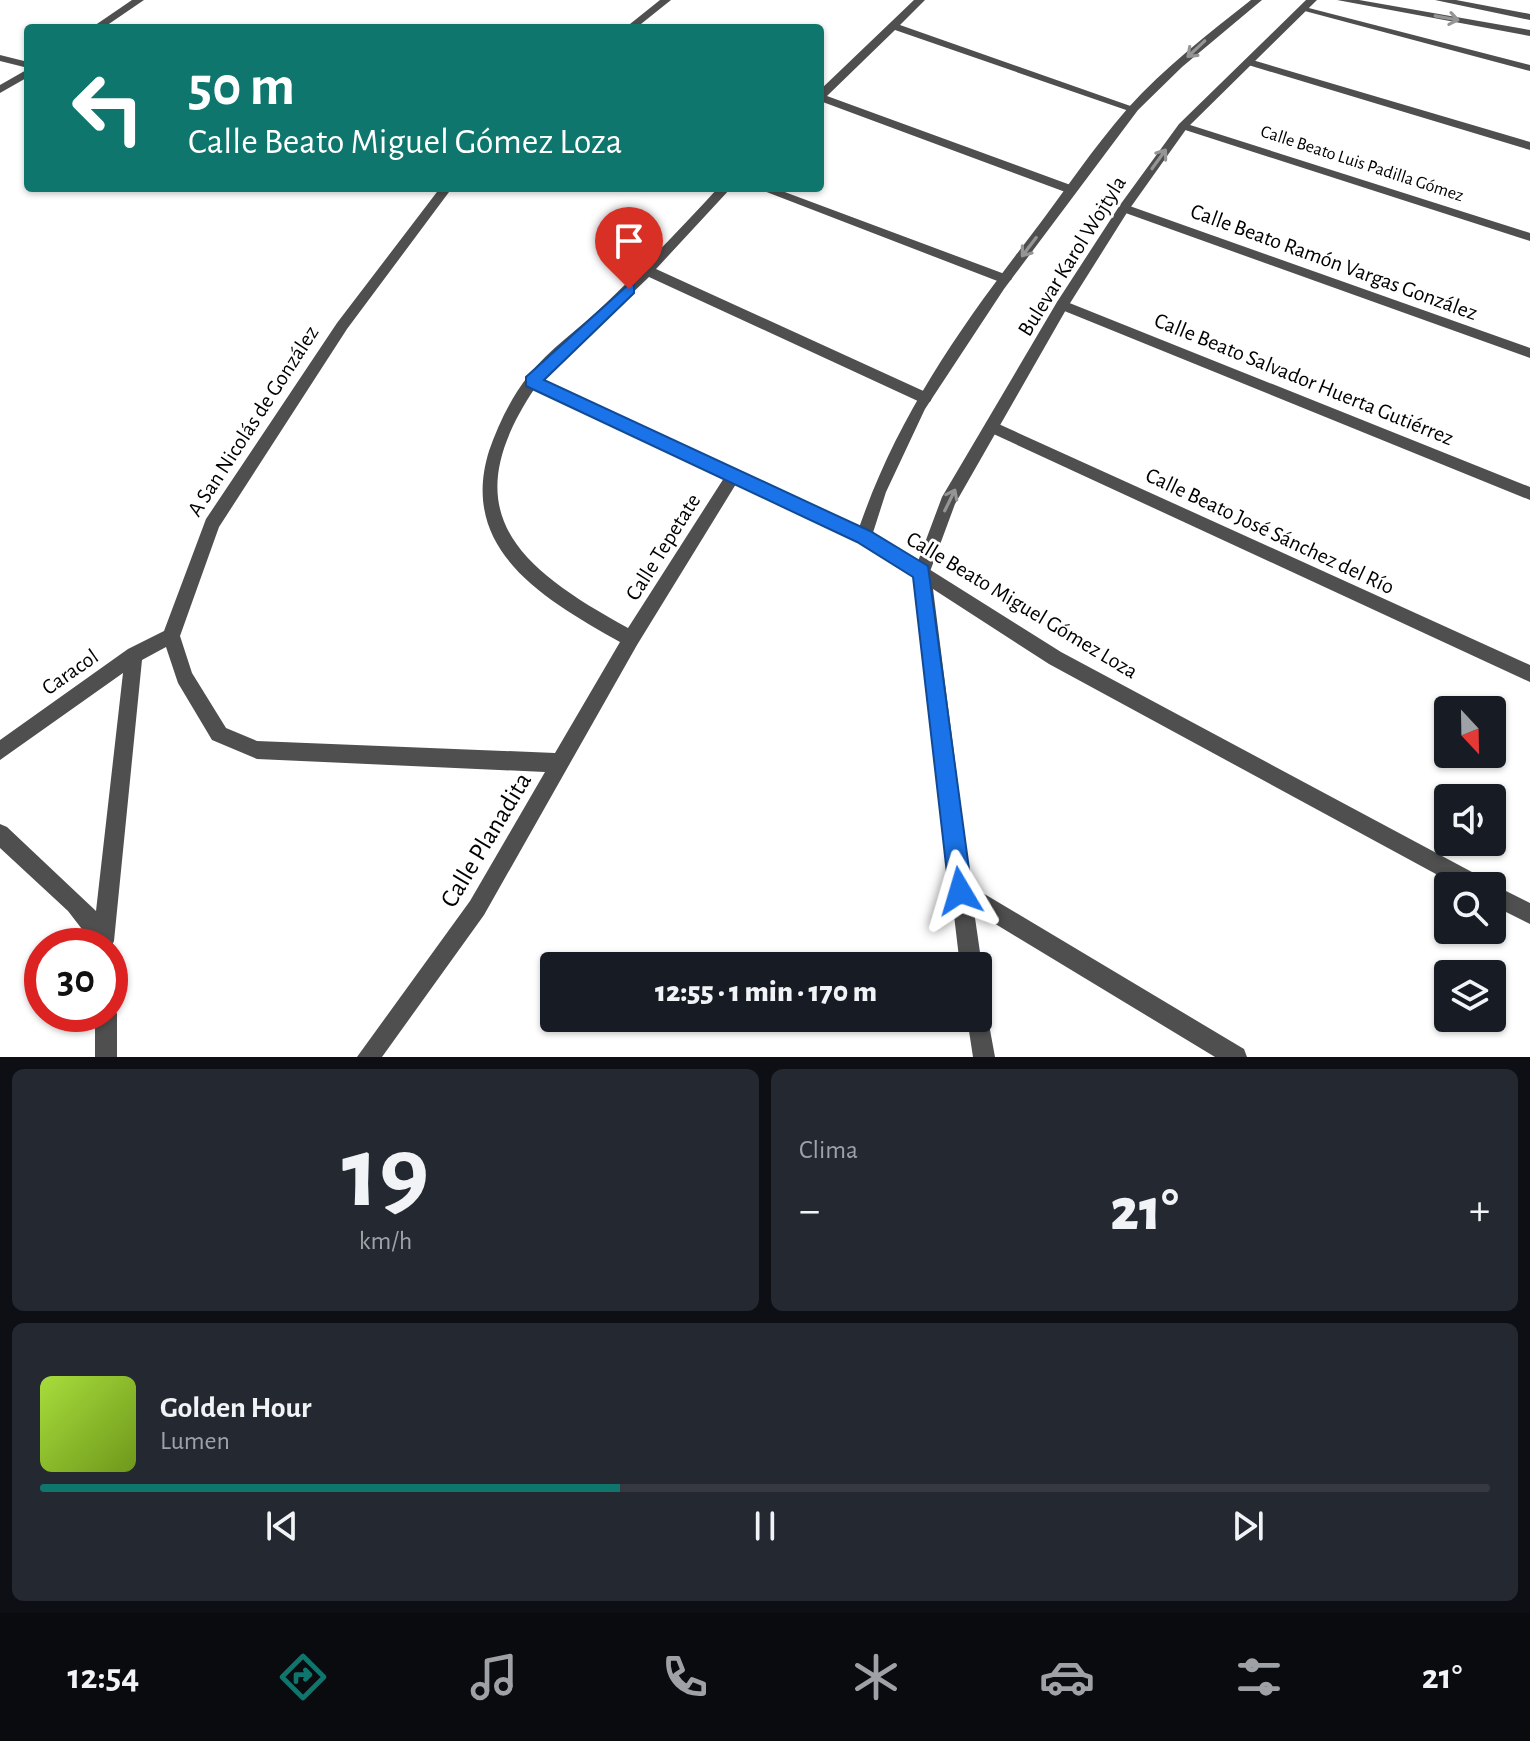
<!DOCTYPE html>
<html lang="es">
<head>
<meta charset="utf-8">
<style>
	body { margin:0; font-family:"Alegreya Sans",sans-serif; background:#242831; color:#f1f3f6; height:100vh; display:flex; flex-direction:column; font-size:30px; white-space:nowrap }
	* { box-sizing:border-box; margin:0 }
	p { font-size:26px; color:#9ea1a6 }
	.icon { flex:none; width:44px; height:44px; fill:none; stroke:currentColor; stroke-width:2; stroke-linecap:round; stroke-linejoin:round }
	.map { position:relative; height:1057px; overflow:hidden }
	.sheet { display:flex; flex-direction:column; gap:12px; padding:12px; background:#0d0f14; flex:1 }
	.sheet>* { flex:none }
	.hud { position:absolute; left:24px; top:24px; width:800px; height:168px; border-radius:8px; box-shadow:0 2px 6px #0004; background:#0f766e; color:#fff; overflow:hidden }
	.needle { width:52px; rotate:158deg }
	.fabs { position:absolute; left:1434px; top:696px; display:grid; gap:16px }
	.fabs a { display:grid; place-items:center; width:72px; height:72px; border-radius:8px; background:#171b24; box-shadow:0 2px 6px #0004; font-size:40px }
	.speed { position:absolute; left:24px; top:928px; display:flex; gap:16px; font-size:40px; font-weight:700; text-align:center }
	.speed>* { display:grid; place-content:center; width:104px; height:104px; border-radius:50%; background:#171b24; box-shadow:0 2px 6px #0004; line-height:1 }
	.speed .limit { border:12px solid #d22; background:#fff; color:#111 }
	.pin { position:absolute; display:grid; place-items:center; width:68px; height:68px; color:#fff; margin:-82px -34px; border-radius:50% 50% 50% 0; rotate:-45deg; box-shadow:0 0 8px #0007 }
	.pin .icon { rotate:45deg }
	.me { position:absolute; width:88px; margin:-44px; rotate:353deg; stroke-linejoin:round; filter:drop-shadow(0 0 6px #0008) }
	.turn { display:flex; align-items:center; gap:28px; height:168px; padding:0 32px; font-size:36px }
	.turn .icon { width:104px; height:104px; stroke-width:2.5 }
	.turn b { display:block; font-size:56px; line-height:68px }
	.big { font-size:60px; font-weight:800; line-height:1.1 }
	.sheet .card { flex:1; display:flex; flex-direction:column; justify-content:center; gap:12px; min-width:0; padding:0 28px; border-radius:12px; background:#242831 }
	.sheet .dial { align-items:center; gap:0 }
	.dial b { font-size:104px; line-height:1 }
	.song { display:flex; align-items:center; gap:24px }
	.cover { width:96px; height:96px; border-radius:12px; background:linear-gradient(135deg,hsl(80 70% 55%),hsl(80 70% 35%)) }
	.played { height:8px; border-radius:4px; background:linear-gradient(90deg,#0f766e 40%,#363941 40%) }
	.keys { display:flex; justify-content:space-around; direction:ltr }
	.heat { display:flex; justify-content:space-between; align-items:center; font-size:44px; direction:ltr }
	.sheet .tiles { flex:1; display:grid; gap:12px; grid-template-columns:1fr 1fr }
	.card:last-child { grid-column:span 2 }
	.trip { position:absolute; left:540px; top:952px; width:452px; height:80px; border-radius:8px; background:#171b24; box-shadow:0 2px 6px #0004; font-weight:800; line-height:80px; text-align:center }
	.menu { display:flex; height:128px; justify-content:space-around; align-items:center; background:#090b0e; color:#9ea1a6 }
	.menu .icon { width:56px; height:56px }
	.menu .current { color:#0f766e }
	.menu b { font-size:36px; color:#f1f3f6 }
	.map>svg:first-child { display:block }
</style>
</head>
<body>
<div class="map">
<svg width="1530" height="1057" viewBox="0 0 1530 1057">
	<rect width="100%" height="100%" fill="#fff"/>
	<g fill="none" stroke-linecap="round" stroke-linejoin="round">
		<g fill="#4f4f4f" fill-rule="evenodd">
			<path d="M132 0H144L103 28H91Z"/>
			<path d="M660 0H671L636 28H625Z"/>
			<path d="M914 0H925L900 25 1139 109 1129 111 895 30 827 96 1076 187V193H1068L820 101V90Z"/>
			<path d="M1337 0H1359L1530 30V36Z"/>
			<path d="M1435 0H1456L1530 14V20Z"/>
			<path d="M1301 6 1530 65V71L1301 10Z"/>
			<path d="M0 55 28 62V68L0 61Z"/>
			<path d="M1249 59 1530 142V150L1245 64 1244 62Z"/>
			<path d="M28 69V77L0 93V85Z"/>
			<path d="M1179 124H1187L1530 233V241L1179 128Z"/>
			<path d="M440 188H452L347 329 219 527 180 636 192 673 226 728 257 741 555 753 620 642C546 600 458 551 489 451 498 425 511 398 528 376 549 349 579 329 604 305 643 268 681 228 718 188H731L656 269 930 394 932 398 930 402H920L649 277 542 379 870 532 1061 652 1485 879 1488 886 1492 884 1530 903V924L1492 905V886H1458L1049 664 933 589 971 886 1244 1049 1247 1057H1215L974 911 982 966 978 974V966H960L914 578 858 542 736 484 637 645 484 915 382 1057H357L470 901 545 772 257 759 212 740 178 683 166 647 142 660 114 941 110 949V946H95L68 911 0 848V824L7 827 96 911 123 673 0 760V740L128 649 164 631 206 519 337 323ZM535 388 724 478 628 628C519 568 451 513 535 388Z"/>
			<path d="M756 188H774L1010 276 1012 279 1005 284 1000 282Z"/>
			<path d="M1124 204 1530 348V358L1120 211 1118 208Z"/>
			<path d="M1062 300 1530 487V500L1057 308V302Z"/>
			<path d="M992 421 1530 665V682L987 431 985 427Z"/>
			<path d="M110 1005 114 1006 117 1014V1057H95V1014H110Z"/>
			<path d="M978 1005 986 1008 995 1057H973L967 1018H978Z"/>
		</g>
		<g fill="#4f4f4f" fill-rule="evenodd">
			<path d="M1251 0H1262L1182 67 1138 110 1004 289 925 409 886 492 870 542 864 544 858 542 856 537C894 421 958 330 1032 234 1064 192 1093 148 1128 108 1164 68 1208 34 1251 0Z"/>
			<path d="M1306 0H1317L1187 128 1128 211 1067 308 955 504 928 577 922 579 916 577 914 572 942 497 1057 302 1120 205 1179 124Z"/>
		</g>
	</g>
	<defs><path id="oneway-shaft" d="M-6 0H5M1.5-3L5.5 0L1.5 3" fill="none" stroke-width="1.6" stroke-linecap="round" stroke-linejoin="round" transform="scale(2)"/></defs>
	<g stroke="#959595">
		<use href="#oneway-shaft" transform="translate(1447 18) rotate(10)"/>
		<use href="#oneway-shaft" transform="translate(1196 49) rotate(137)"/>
		<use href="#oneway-shaft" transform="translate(1159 159) rotate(-54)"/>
		<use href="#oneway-shaft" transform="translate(1029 247) rotate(127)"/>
		<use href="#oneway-shaft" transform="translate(950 500) rotate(-64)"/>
	</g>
	<path fill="#1a73e8" stroke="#114b97" stroke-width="2" d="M629 284 634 285V293L544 380 870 531 928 566 972 891 968 899 960 903 952 899 949 891 913 577 857 542 526 386V377Z"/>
	<g text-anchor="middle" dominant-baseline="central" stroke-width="6" stroke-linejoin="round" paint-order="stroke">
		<g font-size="18" fill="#000" stroke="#fff">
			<text transform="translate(1362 164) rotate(18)">Calle Beato Luis Padilla Gómez</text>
		</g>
		<g font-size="22" fill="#000" stroke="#fff">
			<text transform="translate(1072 256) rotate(-58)">Bulevar Karol Wojtyla</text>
			<text transform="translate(1334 262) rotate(20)">Calle Beato Ramón Vargas González</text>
			<text transform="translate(1304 379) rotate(22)">Calle Beato Salvador Huerta Gutiérrez</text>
			<text transform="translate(253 421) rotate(-57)">A San Nicolás de González</text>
			<text transform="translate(1270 531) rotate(25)">Calle Beato José Sánchez del Río</text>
			<text transform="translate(663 547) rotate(-58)">Calle Tepetate</text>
			<text transform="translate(1022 605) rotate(31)">Calle Beato Miguel Gómez Loza</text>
			<text transform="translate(70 672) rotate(-35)">Caracol</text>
		</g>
		<g font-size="26" fill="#000" stroke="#fff">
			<text transform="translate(486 840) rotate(-59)">Calle Planadita</text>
		</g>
	</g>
</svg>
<div class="fabs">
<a><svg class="needle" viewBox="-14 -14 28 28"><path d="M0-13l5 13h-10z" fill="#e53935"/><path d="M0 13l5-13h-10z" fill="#9ea1a6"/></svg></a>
<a><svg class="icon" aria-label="sound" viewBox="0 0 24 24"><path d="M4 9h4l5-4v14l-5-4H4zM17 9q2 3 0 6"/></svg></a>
<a><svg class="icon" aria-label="search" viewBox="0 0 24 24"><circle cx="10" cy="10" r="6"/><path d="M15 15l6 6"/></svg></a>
<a><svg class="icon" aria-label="layers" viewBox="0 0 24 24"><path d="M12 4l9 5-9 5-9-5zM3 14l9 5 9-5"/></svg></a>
</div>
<div class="speed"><div class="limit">30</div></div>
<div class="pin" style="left:629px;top:289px;background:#d93025"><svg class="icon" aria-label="arrive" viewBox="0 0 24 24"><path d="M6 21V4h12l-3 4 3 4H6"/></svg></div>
<svg class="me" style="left:960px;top:891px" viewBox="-20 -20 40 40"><path d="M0-17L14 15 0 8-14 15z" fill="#1a73e8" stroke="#fff" stroke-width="4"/></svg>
<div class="trip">12:55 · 1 min · 170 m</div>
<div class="hud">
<div class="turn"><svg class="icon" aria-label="left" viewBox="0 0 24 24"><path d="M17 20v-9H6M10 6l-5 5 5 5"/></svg><div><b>50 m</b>Calle Beato Miguel Gómez Loza</div></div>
</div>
</div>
<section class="sheet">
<div class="tiles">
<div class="card dial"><b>19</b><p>km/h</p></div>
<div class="card"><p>Clima</p>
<div class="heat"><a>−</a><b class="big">21°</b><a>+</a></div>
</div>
<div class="card">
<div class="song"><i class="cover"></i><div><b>Golden Hour</b><p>Lumen</p></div></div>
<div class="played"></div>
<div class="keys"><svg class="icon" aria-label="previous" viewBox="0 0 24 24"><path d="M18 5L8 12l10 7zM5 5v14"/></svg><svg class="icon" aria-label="pause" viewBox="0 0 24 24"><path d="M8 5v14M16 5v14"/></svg><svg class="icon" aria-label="next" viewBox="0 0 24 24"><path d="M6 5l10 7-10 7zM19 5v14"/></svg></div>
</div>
</div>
</section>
<nav class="menu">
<b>12:54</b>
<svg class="icon current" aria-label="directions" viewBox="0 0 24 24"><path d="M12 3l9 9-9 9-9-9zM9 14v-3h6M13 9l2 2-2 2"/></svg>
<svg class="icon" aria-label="music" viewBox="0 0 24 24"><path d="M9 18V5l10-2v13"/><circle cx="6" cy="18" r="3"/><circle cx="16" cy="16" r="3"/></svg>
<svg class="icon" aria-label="phone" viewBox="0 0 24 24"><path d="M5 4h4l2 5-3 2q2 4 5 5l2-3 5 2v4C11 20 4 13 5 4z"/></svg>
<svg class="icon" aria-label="climate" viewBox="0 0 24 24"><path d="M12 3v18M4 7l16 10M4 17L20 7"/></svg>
<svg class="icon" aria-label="car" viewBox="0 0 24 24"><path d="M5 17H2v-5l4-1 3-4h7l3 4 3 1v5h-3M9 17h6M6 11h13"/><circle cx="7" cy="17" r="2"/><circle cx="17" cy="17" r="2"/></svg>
<svg class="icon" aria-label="filters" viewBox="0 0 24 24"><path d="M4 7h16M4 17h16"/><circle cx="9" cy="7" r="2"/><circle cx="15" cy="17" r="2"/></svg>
<b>21°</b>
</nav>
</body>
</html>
